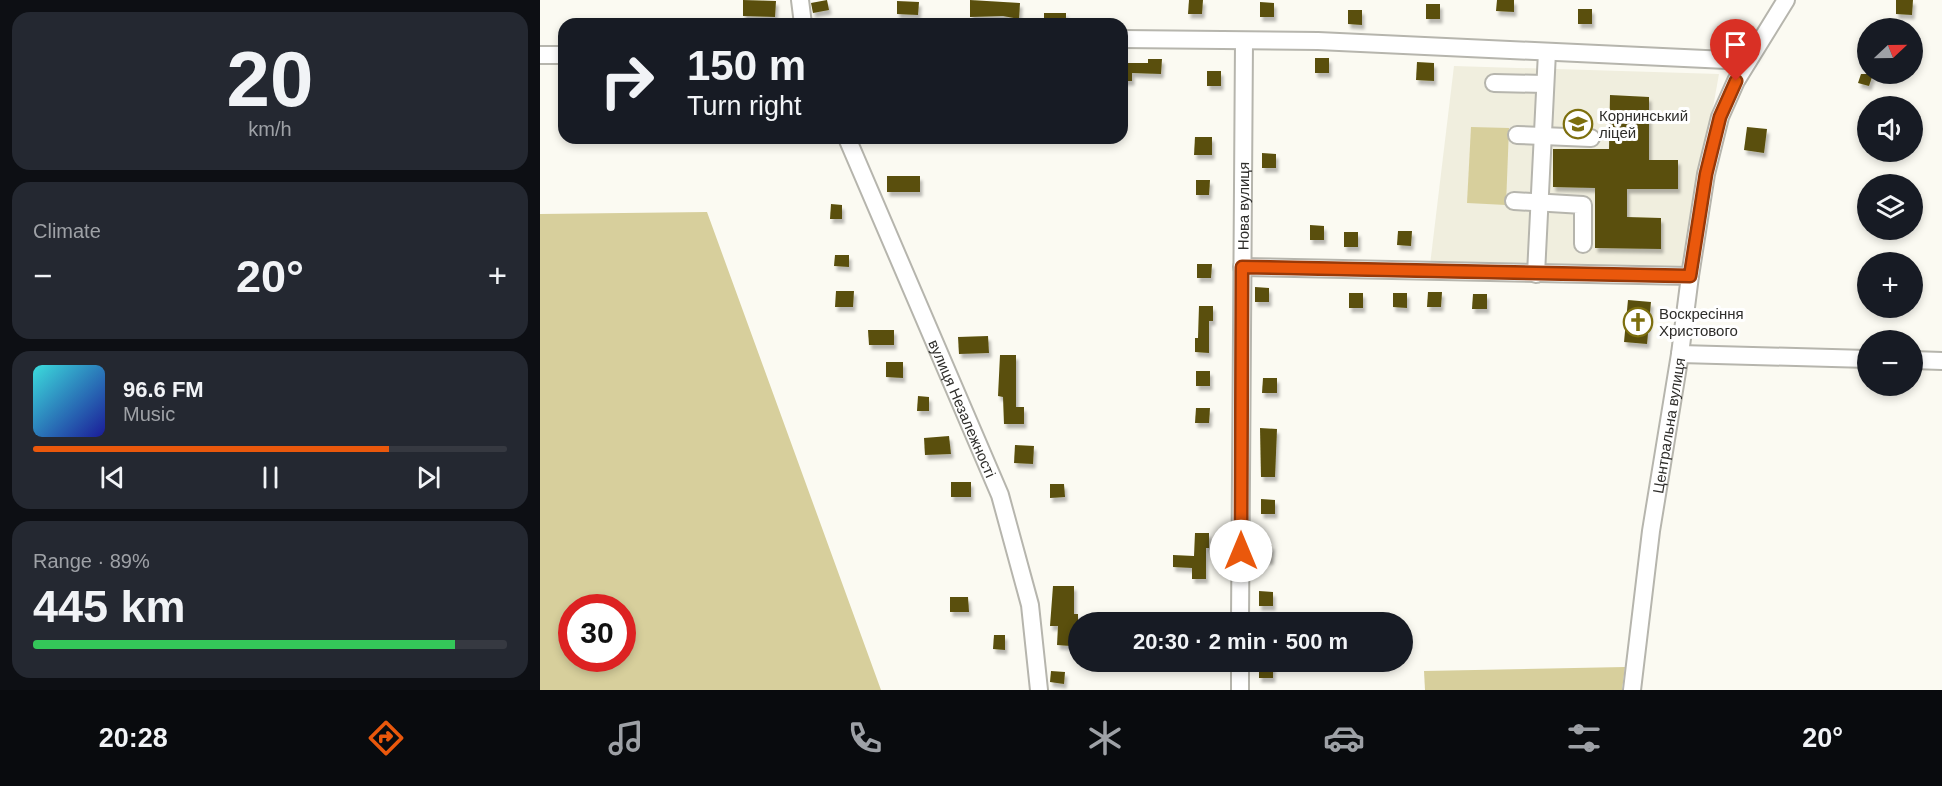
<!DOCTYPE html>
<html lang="en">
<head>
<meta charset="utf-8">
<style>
	body { margin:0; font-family:Arial,sans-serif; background:#242831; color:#f1f3f6; height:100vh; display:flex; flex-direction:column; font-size:22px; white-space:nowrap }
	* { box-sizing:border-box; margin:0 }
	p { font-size:20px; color:#9ea1a6 }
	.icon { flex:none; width:33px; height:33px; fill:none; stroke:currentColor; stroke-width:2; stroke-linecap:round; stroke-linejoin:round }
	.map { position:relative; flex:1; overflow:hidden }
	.drawer { display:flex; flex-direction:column; gap:12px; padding:12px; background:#0d0f14; width:540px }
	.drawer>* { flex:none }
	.hud { position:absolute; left:18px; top:18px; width:570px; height:126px; border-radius:18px; box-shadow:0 3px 9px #0003; background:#171b24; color:#f1f3f6; overflow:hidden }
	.needle { width:39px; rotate:68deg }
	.buttons { position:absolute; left:1317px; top:18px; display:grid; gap:12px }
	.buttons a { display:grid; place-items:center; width:66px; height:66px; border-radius:50%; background:#171b24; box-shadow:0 3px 9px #0003; font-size:30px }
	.speed { position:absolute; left:18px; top:594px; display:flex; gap:12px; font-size:30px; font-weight:700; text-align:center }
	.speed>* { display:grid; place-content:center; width:78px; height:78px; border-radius:50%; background:#171b24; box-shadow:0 3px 9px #0003; line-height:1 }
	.speed .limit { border:9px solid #d22; background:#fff; color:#111 }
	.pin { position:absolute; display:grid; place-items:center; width:51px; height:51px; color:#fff; margin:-62px -26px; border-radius:50% 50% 50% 0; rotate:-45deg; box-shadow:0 0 6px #0007 }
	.pin .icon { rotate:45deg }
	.me { position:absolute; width:66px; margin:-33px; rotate:0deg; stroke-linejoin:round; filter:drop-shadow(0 0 4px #0008) }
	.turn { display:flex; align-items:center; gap:21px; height:126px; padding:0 30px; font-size:27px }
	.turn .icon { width:78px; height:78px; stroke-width:2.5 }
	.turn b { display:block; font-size:42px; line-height:51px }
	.big { font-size:45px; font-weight:700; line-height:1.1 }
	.drawer .card { flex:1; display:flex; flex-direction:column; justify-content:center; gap:9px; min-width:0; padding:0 21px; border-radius:18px; background:#242831 }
	.drawer .dial { align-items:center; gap:0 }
	.dial b { font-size:78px; line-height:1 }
	.song { display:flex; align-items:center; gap:18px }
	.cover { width:72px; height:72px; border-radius:9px; background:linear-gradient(135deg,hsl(180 70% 55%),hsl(240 70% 35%)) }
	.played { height:6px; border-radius:3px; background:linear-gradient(90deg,#ea580c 75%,#363941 75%) }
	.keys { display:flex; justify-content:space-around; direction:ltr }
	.heat { display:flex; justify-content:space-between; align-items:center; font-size:33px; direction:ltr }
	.charge { height:9px; border-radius:4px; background:linear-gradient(90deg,#34c759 89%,#363941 0) }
	.trip { position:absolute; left:528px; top:612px; width:345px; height:60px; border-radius:30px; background:#171b24; box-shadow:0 3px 9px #0003; font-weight:700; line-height:60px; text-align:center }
	.tabs { display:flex; height:96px; justify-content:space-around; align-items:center; background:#090b0e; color:#9ea1a6 }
	.tabs .icon { width:42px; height:42px }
	.tabs .current { color:#ea580c }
	.tabs b { font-size:27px; color:#f1f3f6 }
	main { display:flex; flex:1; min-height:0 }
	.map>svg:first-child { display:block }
</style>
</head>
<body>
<main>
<section class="drawer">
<div class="card dial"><b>20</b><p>km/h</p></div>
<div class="card"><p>Climate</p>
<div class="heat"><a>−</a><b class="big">20°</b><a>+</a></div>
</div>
<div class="card">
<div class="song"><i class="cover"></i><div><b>96.6 FM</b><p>Music</p></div></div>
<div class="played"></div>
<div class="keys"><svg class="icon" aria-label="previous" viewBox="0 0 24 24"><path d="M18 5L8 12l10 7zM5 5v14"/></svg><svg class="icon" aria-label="pause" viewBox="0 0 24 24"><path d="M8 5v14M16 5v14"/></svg><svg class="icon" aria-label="next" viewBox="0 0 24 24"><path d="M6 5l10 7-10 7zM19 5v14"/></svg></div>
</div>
<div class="card"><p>Range · 89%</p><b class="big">445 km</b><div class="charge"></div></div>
</section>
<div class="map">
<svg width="1402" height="690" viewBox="0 0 1402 690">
	<defs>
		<filter id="shadow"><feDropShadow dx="2.5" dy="4.5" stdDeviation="1.5" flood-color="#0004"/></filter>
	</defs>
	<rect width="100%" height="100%" fill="#fbfaf2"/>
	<path fill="#f0eede" d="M914 66 1179 74 1144 269 890 265Z"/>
	<g fill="#d7cf9c" fill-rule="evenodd">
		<path d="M931 127 969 128 966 205 927 203Z"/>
		<path d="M167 212 341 690H0V214ZM32 608H82V658H32Z"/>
		<path d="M1085 667 1082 690H885L884 671Z"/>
	</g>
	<g fill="#5a500a" filter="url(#shadow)">
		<path d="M203 0 236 1 235 17 203 16Z"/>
		<path d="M287 0 289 10 273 13 271 3Z"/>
		<path d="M430 0 480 3 479 19 463 16 430 17Z"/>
		<path d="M649 0H663L662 14H648Z"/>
		<path d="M957 0H974V12L956 11Z"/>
		<path d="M1356 0H1373L1372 15 1356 14Z"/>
		<path d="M357 1 379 2 378 15 357 14Z"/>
		<path d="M720 2 734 3V17H720Z"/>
		<rect x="886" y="4" width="14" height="15"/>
		<rect x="1038" y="9" width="14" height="15"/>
		<path d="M808 10H822V25L808 24Z"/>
		<rect x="504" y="13" width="22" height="11"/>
		<rect x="775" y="58" width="14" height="15"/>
		<path d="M608 59H622L621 74 592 73V81H582V63H608Z"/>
		<path d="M877 62 894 63V81L876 80Z"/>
		<rect x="667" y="71" width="14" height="15"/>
		<path d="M1321 74H1333L1329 86 1318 83Z"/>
		<path d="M1070 95 1109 97V160H1138V189H1087V217L1121 218V249L1055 248V188L1013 187V149H1069Z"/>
		<path d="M1207 127 1227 129 1224 153 1204 150Z"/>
		<path d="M655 137H672V155H654Z"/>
		<path d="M722 153 736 154V168H722Z"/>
		<rect x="347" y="176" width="33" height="16"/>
		<path d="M656 180H670L669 195H656Z"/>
		<path d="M291 204 302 205V219H290Z"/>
		<path d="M770 225 784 226V240H770Z"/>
		<path d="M858 231H872L871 246 857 245Z"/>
		<rect x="804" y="232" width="14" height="15"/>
		<path d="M295 255H309V267L294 266Z"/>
		<path d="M657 264H672L671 278H657Z"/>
		<path d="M715 287 729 288V302H715Z"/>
		<path d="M296 291H314L313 307H295Z"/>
		<path d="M888 292H902L901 307H887Z"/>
		<rect x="809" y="293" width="14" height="15"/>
		<path d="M853 293H867V308L853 307Z"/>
		<path d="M933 294H947V309H932Z"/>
		<path d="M1088 300 1111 302 1107 344 1084 342Z"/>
		<path d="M659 306H673V321H669V353L655 352V338H658Z"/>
		<path d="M328 330H354V345H329Z"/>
		<path d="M448 336 449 353 419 354 418 337Z"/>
		<path d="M460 355H476V407H484V424H464L463 397 458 396Z"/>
		<path d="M346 362H363V378L346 377Z"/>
		<rect x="656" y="371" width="14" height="15"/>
		<path d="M723 378H737V393H722Z"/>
		<path d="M378 396 389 397V411H377Z"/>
		<path d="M656 408H670L669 423H655Z"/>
		<path d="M720 428 737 429 735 477H721Z"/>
		<path d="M409 436 411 454 385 455 384 438Z"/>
		<path d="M475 445 494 446 493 464 474 463Z"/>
		<rect x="411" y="482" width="20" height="15"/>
		<path d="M510 484H524L525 497 510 498Z"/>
		<path d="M721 499 735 500V514H721Z"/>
		<path d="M655 533H669V548H666V579H652V568L633 567V555L654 556Z"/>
		<path d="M717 545H732L731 560H717Z"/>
		<path d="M513 586H534V614H538V627H533L531 646 517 645 518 626H510Z"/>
		<path d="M719 591 733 592V606H719Z"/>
		<path d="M410 597H428L429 612H410Z"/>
		<path d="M454 635H465V650L453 649Z"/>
		<path d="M719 663 733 664V678H719Z"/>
		<path d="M511 671 525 672 524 684 510 682Z"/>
	</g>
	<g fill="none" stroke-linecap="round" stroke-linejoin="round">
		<g stroke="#b6b5ad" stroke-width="20">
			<g id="minor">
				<path d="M260 0 263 24"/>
				<path d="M582 39 778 41 1208 61"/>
				<path d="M0 55H24"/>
				<path d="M954 83 1005 84"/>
				<path d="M977 135 1051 138"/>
				<path id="s1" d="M307 138 460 495 490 605 499 690"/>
				<path d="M974 201 1043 205V244"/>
				<path d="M702 267 1150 276"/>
				<path d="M996 274 1007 52"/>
				<path d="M1140 354 1328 359"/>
				<path d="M1372 360 1402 361"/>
				<path id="s2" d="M700 622 704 42"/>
				<path d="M700 690V662"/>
				<path id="s3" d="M1092 690 1111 531 1140 354 1150 276 1166 174 1180 117 1196 81 1246 0"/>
			</g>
		</g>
		<use href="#minor" stroke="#fff" stroke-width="16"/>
	</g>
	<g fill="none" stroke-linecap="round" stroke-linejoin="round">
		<g stroke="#983908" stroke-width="15">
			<path id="route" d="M701 551 702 267 1150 276 1166 174 1180 117 1196 81"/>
		</g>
		<use href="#route" stroke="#ea580c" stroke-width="10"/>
	</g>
	<defs>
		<g id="school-ring" transform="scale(1.5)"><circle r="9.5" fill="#fff" stroke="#7d6f0e" stroke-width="1.5"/><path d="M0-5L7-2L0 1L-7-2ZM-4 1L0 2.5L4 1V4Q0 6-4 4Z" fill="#7d6f0e"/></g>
		<g id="church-ring" transform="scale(1.5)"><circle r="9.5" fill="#fff" stroke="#7d6f0e" stroke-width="1.5"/><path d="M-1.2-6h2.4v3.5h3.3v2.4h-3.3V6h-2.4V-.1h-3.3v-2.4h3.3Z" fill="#7d6f0e"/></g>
	</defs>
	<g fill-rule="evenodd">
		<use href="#school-ring" x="1038" y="124"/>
		<use href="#church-ring" x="1098" y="322"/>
	</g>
	<g text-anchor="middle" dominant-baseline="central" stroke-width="6" stroke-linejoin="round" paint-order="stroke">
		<g font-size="15" fill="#2e2d2a" stroke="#fff" text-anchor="start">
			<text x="1059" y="115">Корнинський<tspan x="1059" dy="17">ліцей</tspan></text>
			<text x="1119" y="313">Воскресіння<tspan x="1119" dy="17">Христового</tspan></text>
		</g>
		<g font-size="15" fill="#2e2d2a" stroke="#fff">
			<text stroke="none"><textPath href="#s2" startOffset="416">Нова вулиця</textPath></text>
			<text stroke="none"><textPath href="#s1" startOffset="294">вулиця Незалежності</textPath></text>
			<text stroke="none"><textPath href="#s3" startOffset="267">Центральна вулиця</textPath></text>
		</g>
	</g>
</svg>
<div class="buttons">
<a><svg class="needle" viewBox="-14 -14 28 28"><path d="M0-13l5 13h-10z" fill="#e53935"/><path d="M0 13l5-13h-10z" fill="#9ea1a6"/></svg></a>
<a><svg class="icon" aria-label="sound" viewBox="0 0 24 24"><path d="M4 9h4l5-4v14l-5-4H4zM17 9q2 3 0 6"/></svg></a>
<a><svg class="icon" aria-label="layers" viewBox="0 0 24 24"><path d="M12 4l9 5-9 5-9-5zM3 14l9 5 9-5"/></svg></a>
<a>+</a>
<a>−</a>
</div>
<div class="speed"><div class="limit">30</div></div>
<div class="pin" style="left:1196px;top:81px;background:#d93025"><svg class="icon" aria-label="arrive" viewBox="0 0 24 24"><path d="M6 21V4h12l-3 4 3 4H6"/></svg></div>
<svg class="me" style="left:701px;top:551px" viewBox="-20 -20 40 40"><circle r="19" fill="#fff"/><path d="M0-13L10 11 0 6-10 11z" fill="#ea580c"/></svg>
<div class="trip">20:30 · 2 min · 500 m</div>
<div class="hud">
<div class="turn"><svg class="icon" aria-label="right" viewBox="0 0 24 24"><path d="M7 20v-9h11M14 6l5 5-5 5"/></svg><div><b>150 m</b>Turn right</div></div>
</div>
</div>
</main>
<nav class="tabs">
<b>20:28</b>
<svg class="icon current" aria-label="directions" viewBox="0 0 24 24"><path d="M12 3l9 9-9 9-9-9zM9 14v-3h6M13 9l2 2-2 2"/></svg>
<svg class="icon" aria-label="music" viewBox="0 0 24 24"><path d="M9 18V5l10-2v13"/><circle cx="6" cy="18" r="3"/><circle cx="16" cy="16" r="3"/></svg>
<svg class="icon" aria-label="phone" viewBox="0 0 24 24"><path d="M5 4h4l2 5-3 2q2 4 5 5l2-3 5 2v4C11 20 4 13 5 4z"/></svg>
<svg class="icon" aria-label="climate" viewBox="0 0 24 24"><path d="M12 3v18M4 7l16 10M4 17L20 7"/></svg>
<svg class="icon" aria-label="car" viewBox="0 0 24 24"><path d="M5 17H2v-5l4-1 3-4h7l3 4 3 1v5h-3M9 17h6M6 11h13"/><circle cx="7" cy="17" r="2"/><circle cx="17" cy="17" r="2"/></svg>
<svg class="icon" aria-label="filters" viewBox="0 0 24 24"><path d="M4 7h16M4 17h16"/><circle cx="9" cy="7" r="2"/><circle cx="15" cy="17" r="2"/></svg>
<b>20°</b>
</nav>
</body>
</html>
